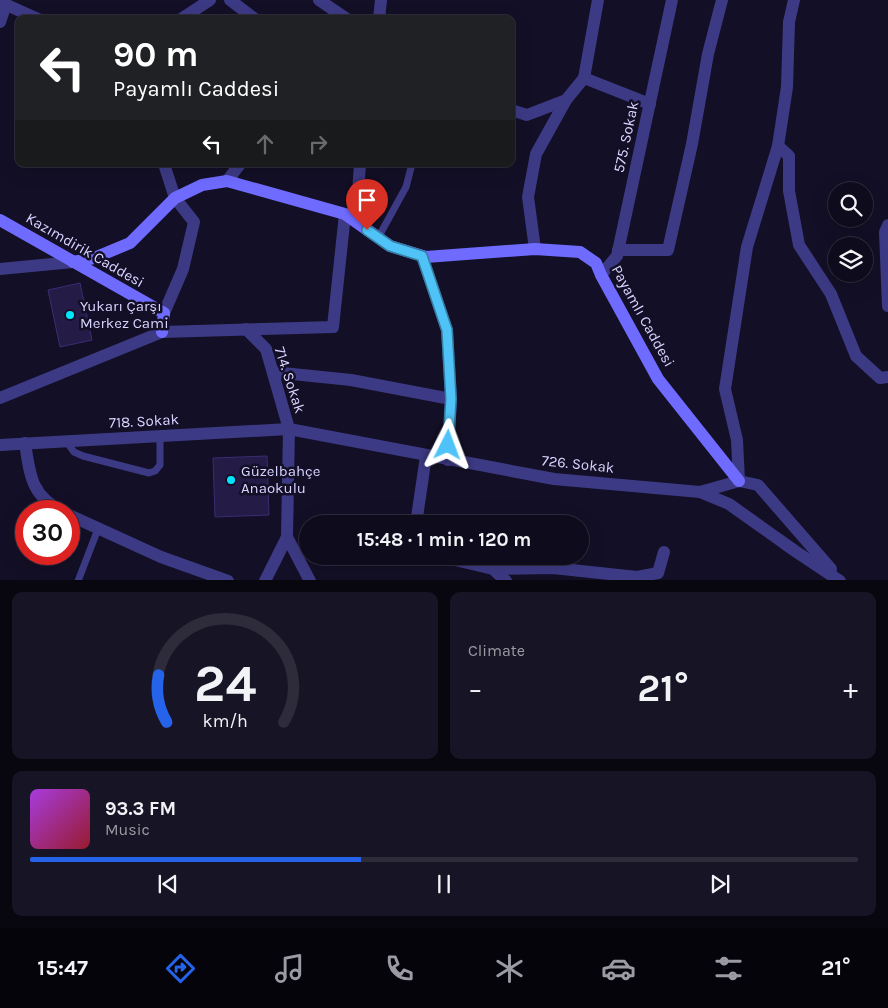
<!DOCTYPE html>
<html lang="en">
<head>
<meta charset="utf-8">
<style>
	body { margin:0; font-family:Karla,sans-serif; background:#171425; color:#f1f3f6; height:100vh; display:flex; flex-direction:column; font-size:19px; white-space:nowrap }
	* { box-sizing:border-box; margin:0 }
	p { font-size:16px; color:#9b9ba3 }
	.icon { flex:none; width:28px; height:28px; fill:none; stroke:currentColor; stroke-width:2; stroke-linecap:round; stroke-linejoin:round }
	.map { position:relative; height:580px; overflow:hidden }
	.sheet { display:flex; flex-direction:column; gap:12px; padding:12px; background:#08060f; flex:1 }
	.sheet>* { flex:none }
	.hud { position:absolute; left:15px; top:15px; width:500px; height:152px; border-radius:10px; box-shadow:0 5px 20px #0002,0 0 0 1px #2e2b3b; background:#202124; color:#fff; overflow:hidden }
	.fabs { position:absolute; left:828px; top:182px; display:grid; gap:10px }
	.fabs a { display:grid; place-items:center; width:45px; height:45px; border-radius:50%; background:#0e0b1c; box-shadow:0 5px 20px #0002,0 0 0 1px #2e2b3b; font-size:25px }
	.speed { position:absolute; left:15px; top:500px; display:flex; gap:10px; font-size:25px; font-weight:700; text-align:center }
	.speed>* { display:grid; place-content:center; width:65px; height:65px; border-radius:50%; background:#0e0b1c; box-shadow:0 5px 20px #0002,0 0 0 1px #2e2b3b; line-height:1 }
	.speed .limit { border:8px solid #d22; background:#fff; color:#111 }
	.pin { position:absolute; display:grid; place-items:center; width:42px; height:42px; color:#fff; margin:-51px -21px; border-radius:50% 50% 50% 0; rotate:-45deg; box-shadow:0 0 5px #0007 }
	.pin .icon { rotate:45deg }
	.me { position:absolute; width:55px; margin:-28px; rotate:3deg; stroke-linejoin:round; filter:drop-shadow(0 0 4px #0008) }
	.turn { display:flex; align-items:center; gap:18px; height:105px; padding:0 15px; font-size:22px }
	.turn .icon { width:65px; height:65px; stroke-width:2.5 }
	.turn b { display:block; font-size:35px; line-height:42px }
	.lanes { display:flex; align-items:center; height:48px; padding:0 15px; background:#0003; justify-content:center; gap:25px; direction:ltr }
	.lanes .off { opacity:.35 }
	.big { font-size:38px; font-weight:700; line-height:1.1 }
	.sheet .card { flex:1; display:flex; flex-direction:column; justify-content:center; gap:8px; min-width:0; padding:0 18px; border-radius:10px; background:#171425 }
	.sheet .dial { align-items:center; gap:0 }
	.dial svg { height:130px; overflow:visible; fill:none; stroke:#2e2b3b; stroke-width:7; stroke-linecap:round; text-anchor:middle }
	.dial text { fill:#f1f3f6; stroke:none }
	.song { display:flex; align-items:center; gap:15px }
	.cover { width:60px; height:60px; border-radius:8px; background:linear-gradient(135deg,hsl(280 70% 55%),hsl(350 70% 35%)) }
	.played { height:5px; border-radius:2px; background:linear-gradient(90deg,#2563eb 40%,#2e2b3b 40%) }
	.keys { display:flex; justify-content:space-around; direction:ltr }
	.heat { display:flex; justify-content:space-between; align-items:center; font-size:28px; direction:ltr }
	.sheet .tiles { flex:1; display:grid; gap:12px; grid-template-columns:1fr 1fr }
	.card:last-child { grid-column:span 2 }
	.trip { position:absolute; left:299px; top:515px; width:290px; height:50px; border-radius:25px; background:#0e0b1c; box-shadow:0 5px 20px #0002,0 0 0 1px #2e2b3b; font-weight:700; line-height:50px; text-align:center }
	.tab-bar { display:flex; height:80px; justify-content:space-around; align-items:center; background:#06040b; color:#9b9ba3 }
	.tab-bar .icon { width:35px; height:35px }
	.tab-bar .selected { color:#2563eb }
	.tab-bar b { font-size:22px; color:#f1f3f6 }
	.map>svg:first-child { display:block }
</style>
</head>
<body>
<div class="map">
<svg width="888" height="581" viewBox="0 0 888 581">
	<rect width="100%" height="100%" fill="#130f26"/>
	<g fill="#241b47" stroke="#3b2d73">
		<path d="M80 283 92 340 60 347 48 290Z"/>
		<path d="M267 456 269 515 215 517 213 458Z"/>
	</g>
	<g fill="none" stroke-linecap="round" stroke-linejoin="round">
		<g stroke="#3d3a85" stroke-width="7">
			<path d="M378 238 406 187 412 164"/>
			<path d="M66 441 74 452 83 456 149 473 155 471 160 465V436"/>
			<path d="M78 581 98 529"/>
		</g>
		<g stroke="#3d3a85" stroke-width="12">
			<path d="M230 0 255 19"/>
			<path d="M319 0 347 19"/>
			<path d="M0 2 38 19"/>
			<path d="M181 19 210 0"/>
			<path d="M379 19 381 0"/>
			<path d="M0 22 6 4"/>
			<path d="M584 78 650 104"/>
			<path d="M511 110 527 115 566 100 584 78 598 0"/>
			<path d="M778 146 789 156V191L799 245 831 294 856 356 880 378 888 377"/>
			<path d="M227 181 240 164"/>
			<path d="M356 221 360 164"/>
			<path d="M888 225 885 232 888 306"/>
			<path d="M535 249 528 197 536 154 566 100"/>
			<path d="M618 250H668L692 144 708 54 722 0"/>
			<path d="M422 256 447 330 451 399 448 460"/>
			<path d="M0 269 73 262"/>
			<path d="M601 275 617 256 672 0"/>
			<path d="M164 313 183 269 194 222 175 198 164 164"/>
			<path d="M246 329 266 349 289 429 287 537 310 581"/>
			<path d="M273 372 351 380 451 399"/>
			<path d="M0 398 162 332 333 327 345 214"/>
			<path d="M25 443C30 475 31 496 62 511"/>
			<path d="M0 445 289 429 554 479 700 492 739 481 737 440 725 389 747 247 778 146 787 87 789 22 794 0"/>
			<path d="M69 515 161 557 228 581"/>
			<path d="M416 524 426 456"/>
			<path d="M438 556 493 569 506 581"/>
			<path d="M493 569 553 568 637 577 658 573 664 552"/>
			<path d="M265 581 287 537"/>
		</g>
		<g stroke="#3d3a85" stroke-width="12">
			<path d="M739 481 758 485 831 569"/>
			<path d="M700 492 729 504 795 551 840 581"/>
		</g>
		<g stroke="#6f6bff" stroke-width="12">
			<path d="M0 220 164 313 162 332"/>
			<path d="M73 262 94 258 130 243 175 198 202 185 227 181 345 214 390 246 426 257 535 249 580 252 596 263 601 275 658 379 739 481"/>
		</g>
	</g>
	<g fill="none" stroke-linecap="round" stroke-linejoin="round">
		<g stroke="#337fa1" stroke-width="12">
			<path id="route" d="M367 230 390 246 422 256 447 330 451 399 448 445"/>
		</g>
		<use href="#route" stroke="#4fc3f7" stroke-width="9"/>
	</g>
	<g fill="#00e5ff" stroke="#130f26" stroke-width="2">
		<circle cx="70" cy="315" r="5"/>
		<circle cx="231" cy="480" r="5"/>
	</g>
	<g text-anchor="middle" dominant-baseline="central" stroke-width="5" stroke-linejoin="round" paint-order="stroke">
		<g font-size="15" fill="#d9d4ff" stroke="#130f26">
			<text transform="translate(626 137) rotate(-78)">575. Sokak</text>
			<text transform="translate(85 250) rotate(30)">Kazımdirik Caddesi</text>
			<text transform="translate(643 316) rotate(61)">Payamlı Caddesi</text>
			<text transform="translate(290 380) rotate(72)">714. Sokak</text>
			<text transform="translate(144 421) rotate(-3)">718. Sokak</text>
			<text transform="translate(578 464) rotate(6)">726. Sokak</text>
		</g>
		<g font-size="15" fill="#d9d4ff" stroke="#130f26" text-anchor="start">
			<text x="80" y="306">Yukarı Çarşı<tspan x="80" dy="17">Merkez Cami</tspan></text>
			<text x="241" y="471">Güzelbahçe<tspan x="241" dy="17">Anaokulu</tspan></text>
		</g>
	</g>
</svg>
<div class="fabs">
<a><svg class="icon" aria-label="search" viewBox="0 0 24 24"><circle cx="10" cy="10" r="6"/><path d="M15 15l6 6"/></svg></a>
<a><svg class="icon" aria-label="layers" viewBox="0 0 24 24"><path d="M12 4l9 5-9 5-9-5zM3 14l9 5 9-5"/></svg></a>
</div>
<div class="speed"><div class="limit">30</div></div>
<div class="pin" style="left:367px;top:230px;background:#d93025"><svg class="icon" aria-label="arrive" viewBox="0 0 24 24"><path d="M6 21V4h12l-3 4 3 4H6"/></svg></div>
<svg class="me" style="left:448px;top:445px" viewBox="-20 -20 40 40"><path d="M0-17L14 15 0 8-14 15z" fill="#4fc3f7" stroke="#fff" stroke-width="4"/></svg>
<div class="trip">15:48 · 1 min · 120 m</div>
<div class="hud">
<div class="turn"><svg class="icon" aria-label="left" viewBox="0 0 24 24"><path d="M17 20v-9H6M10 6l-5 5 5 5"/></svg><div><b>90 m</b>Payamlı Caddesi</div></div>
<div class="lanes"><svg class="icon" aria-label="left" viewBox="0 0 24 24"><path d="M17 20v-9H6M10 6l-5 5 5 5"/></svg><svg class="icon off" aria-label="ahead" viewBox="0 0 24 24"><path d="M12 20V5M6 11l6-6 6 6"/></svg><svg class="icon off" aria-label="right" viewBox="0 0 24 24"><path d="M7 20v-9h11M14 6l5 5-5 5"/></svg></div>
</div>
</div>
<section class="sheet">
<div class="tiles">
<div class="card dial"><svg viewBox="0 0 100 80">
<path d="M14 69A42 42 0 1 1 86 69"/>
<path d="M14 69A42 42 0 0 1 9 40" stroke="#2563eb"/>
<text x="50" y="56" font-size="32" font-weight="700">24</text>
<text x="50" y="72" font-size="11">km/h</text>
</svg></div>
<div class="card"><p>Climate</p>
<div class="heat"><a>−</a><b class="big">21°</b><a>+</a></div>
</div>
<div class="card">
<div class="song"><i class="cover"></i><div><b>93.3 FM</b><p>Music</p></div></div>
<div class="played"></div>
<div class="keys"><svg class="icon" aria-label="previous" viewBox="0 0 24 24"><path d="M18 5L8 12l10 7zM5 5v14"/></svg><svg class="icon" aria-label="pause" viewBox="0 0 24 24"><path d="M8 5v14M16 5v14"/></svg><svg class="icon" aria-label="next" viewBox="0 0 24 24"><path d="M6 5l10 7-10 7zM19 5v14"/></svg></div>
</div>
</div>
</section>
<nav class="tab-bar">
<b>15:47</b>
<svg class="icon selected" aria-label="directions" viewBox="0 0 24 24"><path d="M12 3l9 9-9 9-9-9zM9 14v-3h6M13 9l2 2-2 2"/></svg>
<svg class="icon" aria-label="music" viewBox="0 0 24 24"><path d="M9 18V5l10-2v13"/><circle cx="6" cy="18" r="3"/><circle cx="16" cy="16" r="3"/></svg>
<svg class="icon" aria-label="phone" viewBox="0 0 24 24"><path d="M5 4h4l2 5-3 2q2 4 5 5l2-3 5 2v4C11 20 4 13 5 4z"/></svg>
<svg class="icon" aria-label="climate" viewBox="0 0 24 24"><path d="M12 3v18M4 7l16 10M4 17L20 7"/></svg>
<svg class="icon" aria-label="car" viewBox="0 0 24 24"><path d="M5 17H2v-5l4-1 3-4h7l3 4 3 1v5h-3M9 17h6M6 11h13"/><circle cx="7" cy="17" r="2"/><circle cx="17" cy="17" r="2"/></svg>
<svg class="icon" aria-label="filters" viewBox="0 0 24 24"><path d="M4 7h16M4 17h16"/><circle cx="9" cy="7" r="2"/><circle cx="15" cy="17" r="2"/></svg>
<b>21°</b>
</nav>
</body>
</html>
